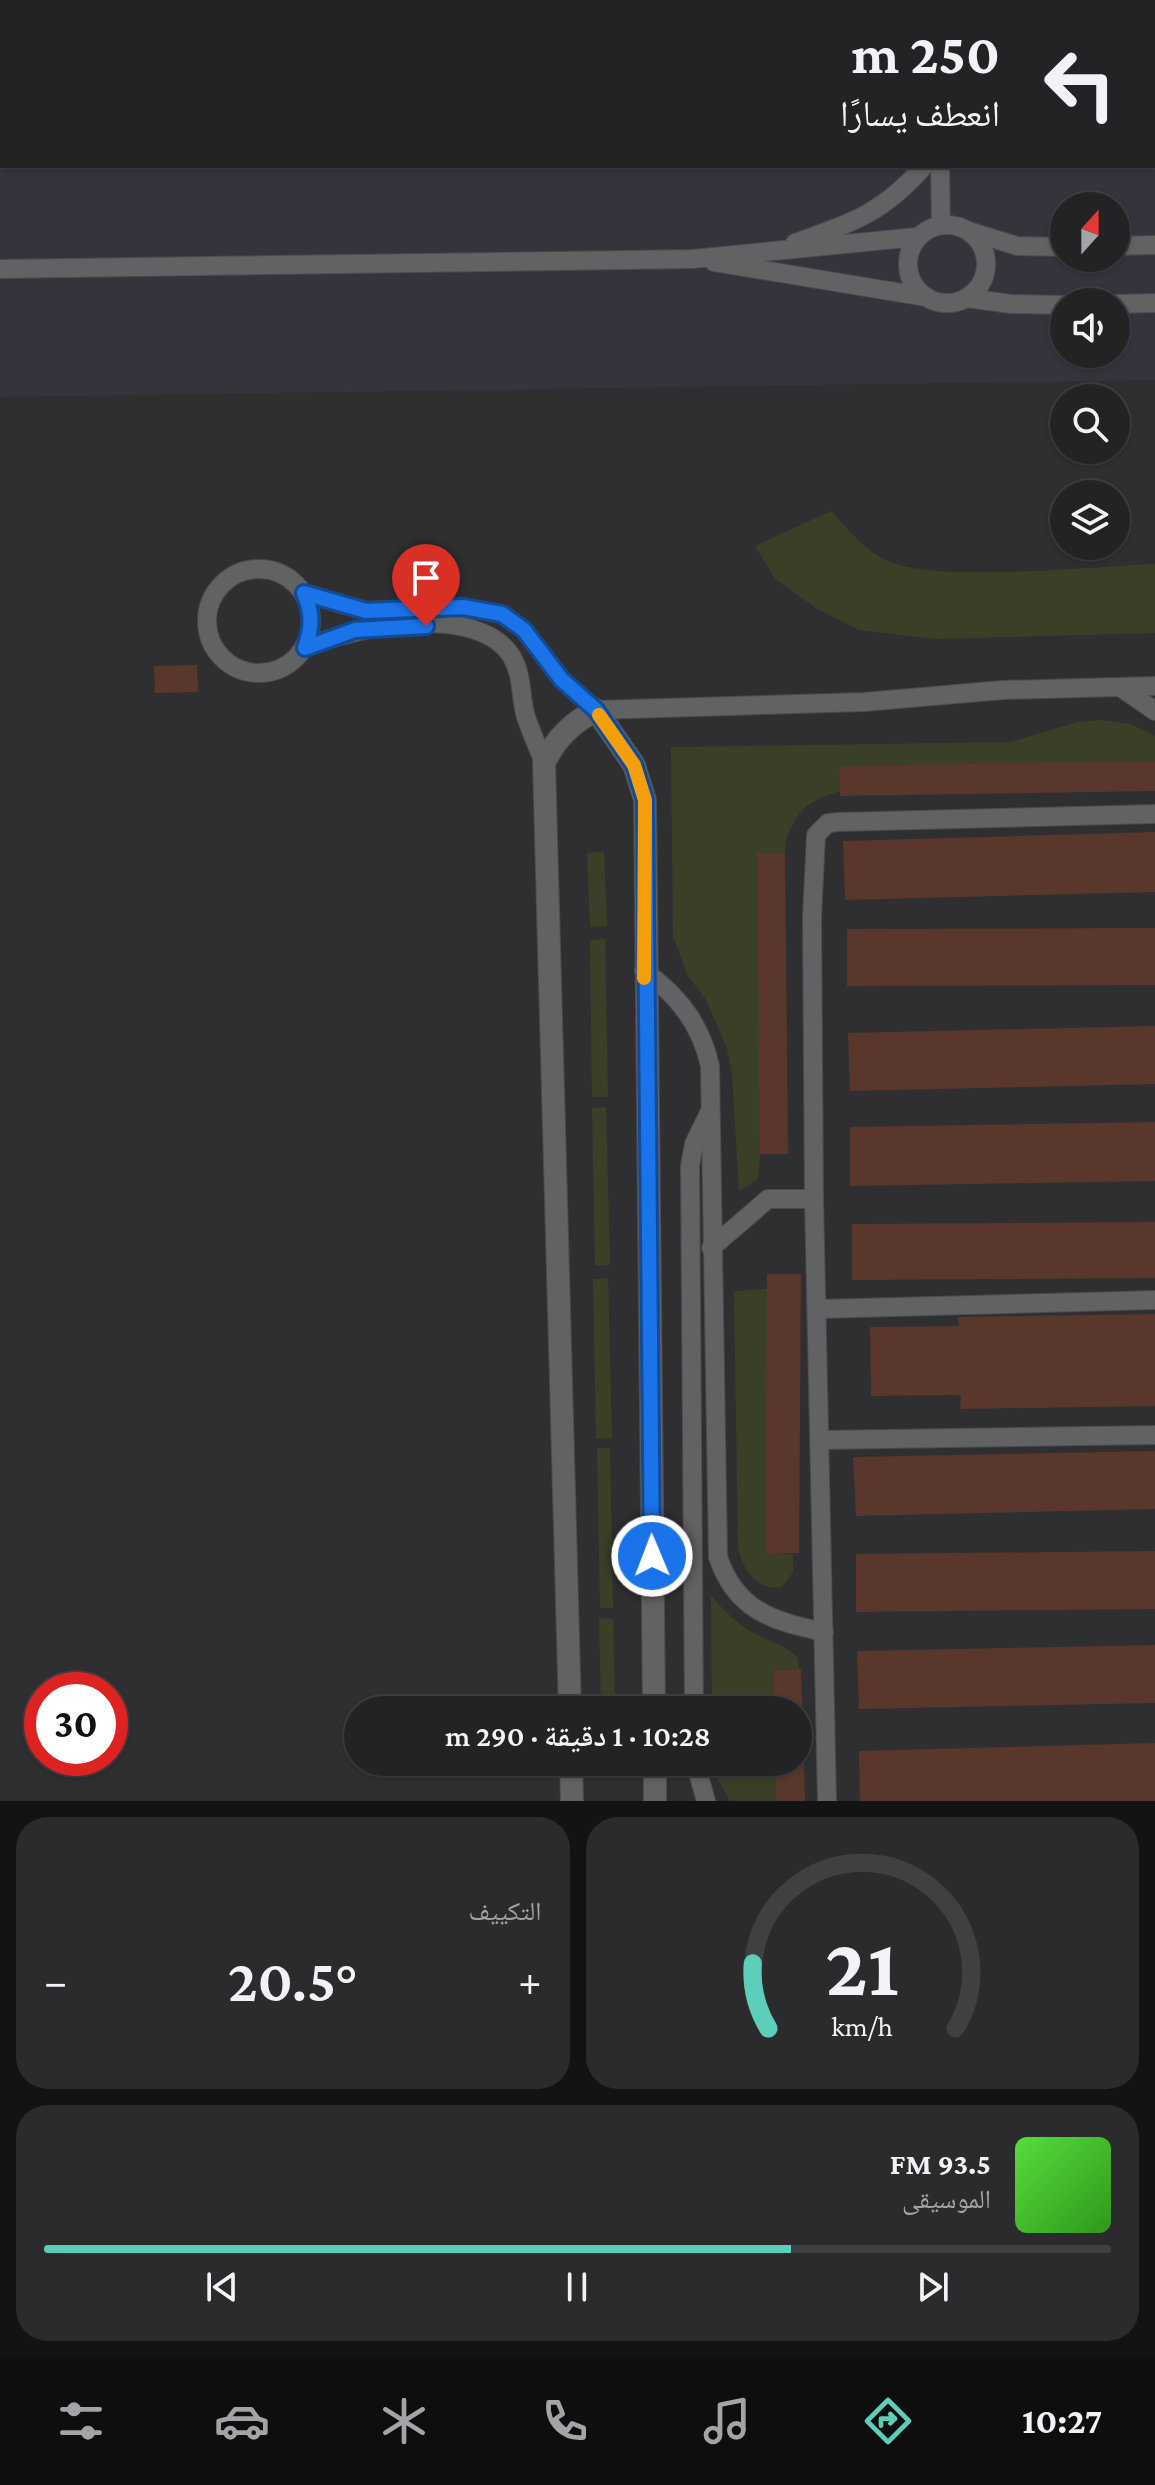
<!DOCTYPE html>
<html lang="ar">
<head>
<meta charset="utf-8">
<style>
	body { margin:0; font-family:"Crimson Pro","Noto Naskh Arabic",serif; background:#2b2b2d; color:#f1f3f6; direction:rtl; height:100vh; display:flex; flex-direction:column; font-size:30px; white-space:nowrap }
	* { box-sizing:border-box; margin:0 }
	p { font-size:26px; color:#a3a4a7 }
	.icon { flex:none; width:44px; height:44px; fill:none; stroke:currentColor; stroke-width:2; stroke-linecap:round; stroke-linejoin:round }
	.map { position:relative; height:1801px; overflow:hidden; direction:ltr }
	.side { display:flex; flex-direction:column; gap:16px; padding:16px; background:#131314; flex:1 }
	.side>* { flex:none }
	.guide { position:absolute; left:0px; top:0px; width:1156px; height:168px; box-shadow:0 2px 6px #0004,0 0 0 2px #404042; direction:rtl; background:#232325; color:#f1f3f6; overflow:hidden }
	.needle { width:52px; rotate:21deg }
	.buttons { position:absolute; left:1050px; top:192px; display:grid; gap:16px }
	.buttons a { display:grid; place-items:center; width:80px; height:80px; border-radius:50%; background:#232325; box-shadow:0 2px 6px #0004,0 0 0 2px #404042; font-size:40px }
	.speed { position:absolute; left:24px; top:1672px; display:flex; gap:16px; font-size:40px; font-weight:700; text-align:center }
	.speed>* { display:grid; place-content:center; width:104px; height:104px; border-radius:50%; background:#232325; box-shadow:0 2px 6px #0004,0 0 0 2px #404042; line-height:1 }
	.speed .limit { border:12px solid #d22; background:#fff; color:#111 }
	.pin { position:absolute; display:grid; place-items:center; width:68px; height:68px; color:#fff; margin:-82px -34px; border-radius:50% 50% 50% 0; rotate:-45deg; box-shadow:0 0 8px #0007 }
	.pin .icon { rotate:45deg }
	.me { position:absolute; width:88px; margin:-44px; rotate:359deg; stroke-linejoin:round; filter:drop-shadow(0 0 6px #0008) }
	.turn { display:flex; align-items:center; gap:28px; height:168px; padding:0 24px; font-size:36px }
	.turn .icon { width:104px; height:104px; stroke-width:2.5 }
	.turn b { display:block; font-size:56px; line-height:68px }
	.big { font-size:60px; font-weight:600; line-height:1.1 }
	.side .card { flex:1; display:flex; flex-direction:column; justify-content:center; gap:12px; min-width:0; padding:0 28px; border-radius:32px; background:#2b2b2d }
	.side .dial { align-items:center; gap:0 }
	.dial svg { height:208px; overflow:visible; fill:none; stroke:#404042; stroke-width:7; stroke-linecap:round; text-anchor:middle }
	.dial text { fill:#f1f3f6; stroke:none }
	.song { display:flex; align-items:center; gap:24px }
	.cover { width:96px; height:96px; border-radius:12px; background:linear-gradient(135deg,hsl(110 70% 55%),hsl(110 70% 35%)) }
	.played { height:8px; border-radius:4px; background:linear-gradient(90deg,#5cceba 70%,#404042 70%) }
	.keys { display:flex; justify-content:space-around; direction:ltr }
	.heat { display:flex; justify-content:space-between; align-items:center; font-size:44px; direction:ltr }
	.side .tiles { flex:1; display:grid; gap:16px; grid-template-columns:1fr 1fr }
	.card:last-child { grid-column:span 2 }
	.trip { position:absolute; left:344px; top:1696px; width:468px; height:80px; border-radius:40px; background:#232325; box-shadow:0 2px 6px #0004,0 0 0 2px #404042; font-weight:600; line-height:80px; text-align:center; direction:rtl }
	.tab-bar { display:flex; height:128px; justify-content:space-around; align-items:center; background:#0e0e0f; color:#a3a4a7 }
	.tab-bar .icon { width:56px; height:56px }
	.tab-bar .selected { color:#5cceba }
	.tab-bar b { font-size:36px; color:#f1f3f6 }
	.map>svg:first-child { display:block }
</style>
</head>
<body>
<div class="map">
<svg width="1155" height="1801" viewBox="0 0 1155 1801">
	<rect width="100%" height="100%" fill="#2f2f31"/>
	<path fill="#34343d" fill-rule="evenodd" d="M0 0H1155V380L0 397ZM2 2H1154V166H2ZM1064 206H1116V258H1064ZM1064 302H1116V354H1064Z"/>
	<g fill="#3a4028">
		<path d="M831 511C847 528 864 550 886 560 933 584 1095 566 1155 564V633L935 639 859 630 819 610 775 579 755 546Z"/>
		<path d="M1101 720 1131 724 1155 736V761L839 767 840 791C808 801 799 808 786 839L758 1179 739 1191 732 1075 727 1048 706 1000 688 976 673 936 671 747 1011 742 1077 722Z"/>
		<path d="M604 851 607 926 590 927 587 853Z"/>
		<path d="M605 939 608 1097H592L590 940Z"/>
		<path d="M606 1107 610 1265 595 1266 592 1108Z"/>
		<path d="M608 1278 612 1438 596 1439 593 1279Z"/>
		<path d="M767 1289 765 1553 793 1554V1572L782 1587C756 1592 742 1568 738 1546L734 1291Z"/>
		<path d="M597 1448H610L613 1608H600Z"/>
		<path d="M711 1596C724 1610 737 1624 754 1633 770 1642 784 1644 798 1658L799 1669 773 1670 774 1710H712Z"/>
		<path d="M599 1618 613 1619 615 1710H601Z"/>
		<path d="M713 1762H775L776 1801H730L713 1771Z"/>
	</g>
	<g fill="#59372d">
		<path d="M197 665 198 692 155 693 154 666Z"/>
		<path d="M1155 761V791L840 796 839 766Z"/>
		<path d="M1155 832V892L845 900 843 841Z"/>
		<path d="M757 853H785L788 1154H760Z"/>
		<path d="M1155 928V985L847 986V929Z"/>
		<path d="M1155 1026V1084L850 1091 848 1033Z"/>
		<path d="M1155 1122V1181L850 1186V1127Z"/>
		<path d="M1155 1222V1278L852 1280V1224Z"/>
		<path d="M767 1274H801L799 1553 765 1554Z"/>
		<path d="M1155 1314V1406L960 1409 961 1395 871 1396 870 1327 959 1326 958 1317Z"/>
		<path d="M1155 1451V1509L856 1516 853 1457Z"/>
		<path d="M1155 1551V1609L856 1612V1554Z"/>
		<path d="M1155 1645V1703L859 1709 857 1651Z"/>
		<path d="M801 1669 805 1801H776L775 1762H798V1710H774L773 1670Z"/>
		<path d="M1155 1743V1801H860L859 1751Z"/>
	</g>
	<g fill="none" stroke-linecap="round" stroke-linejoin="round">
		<g stroke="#4b4b4d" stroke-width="20">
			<g id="service">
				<path d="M937 0V2"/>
				<path d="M940 166 941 225"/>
				<circle cx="947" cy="264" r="39"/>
				<path d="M969 231 1017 246 1064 247"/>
				<path d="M795 243C853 222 882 214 924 166"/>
				<path d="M1116 246 1155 245"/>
				<path d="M714 262 926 297"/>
				<path d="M0 269 692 259 917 237"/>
				<path d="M967 298 1011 304 1064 305"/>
				<path d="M1116 304 1155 303"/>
				<circle cx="259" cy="621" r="52"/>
				<path d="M304 593 366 611 463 607 502 614 524 630 562 680 596 710 864 702 1003 690 1155 686"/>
				<path d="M305 648C353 627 478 601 512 657 523 676 520 697 526 717 531 732 538 747 544 763"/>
				<path d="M1120 687 1155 711"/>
				<path d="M644 971C679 996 701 1025 710 1066L718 1557C736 1611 773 1621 824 1632"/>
				<path d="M711 1248 768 1199H814"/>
				<path d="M819 1309 1155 1300"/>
				<path d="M821 1440 1155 1435"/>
				<path d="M694 1710 690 1166 694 1144 709 1113"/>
				<path d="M695 1762 706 1801"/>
				<path d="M827 1801 814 1199 812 917 816 835 828 823 838 822 1155 814"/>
			</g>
		</g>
		<g stroke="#4b4b4d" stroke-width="24">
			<g id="minor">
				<path d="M570 1710 544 763C556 738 572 723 596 710L634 765 645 800 654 1710"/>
				<path d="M571 1762 572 1801"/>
				<path d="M655 1762V1801"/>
			</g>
		</g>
		<use href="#service" stroke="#616264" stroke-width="18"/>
		<use href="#minor" stroke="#616264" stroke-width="22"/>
	</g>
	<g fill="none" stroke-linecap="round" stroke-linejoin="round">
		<g stroke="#114b97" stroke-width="20">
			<path id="route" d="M426 626 355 630 305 648C312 627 313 614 304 593L366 611 463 607 502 614 524 630 562 680 596 710 634 765 645 800 652 1556"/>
		</g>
		<use href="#route" stroke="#1a73e8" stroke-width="14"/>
		<path stroke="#f59e0b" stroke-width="14" d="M599 715 634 765 645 800 644 978"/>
	</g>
</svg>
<div class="buttons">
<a><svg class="needle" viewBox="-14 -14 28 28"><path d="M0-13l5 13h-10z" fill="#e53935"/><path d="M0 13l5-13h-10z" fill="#a3a4a7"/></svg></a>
<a><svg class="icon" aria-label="sound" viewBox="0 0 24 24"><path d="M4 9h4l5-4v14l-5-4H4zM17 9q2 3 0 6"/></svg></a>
<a><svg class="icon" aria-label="search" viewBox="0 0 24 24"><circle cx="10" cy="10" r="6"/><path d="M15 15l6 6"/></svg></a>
<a><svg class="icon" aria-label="layers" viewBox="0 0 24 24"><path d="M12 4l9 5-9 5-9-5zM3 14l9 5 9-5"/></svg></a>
</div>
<div class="speed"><div class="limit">30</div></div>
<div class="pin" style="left:426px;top:626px;background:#d93025"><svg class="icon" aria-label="arrive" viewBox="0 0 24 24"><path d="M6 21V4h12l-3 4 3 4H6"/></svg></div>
<svg class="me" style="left:652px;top:1556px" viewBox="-20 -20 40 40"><circle r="17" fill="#1a73e8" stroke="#fff" stroke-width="3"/><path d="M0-11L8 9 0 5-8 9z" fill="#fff"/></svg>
<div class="trip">10:28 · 1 دقيقة · 290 m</div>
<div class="guide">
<div class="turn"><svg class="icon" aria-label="left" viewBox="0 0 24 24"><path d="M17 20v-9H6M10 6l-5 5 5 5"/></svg><div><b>250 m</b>انعطف يسارًا</div></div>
</div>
</div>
<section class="side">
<div class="tiles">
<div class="card dial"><svg viewBox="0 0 100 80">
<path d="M14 69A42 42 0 1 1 86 69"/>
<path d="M14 69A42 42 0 0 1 8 44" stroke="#5cceba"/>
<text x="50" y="56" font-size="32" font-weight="700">21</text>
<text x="50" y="72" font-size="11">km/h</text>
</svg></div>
<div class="card"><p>التكييف</p>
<div class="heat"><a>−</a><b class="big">20.5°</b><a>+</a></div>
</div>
<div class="card">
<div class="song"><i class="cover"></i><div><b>93.5 FM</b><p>الموسيقى</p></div></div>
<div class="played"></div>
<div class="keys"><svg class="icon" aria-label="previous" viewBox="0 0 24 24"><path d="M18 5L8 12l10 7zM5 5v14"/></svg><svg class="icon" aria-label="pause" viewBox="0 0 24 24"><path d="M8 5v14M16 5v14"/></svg><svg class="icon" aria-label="next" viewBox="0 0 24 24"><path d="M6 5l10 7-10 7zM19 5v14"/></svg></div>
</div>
</div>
</section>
<nav class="tab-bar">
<b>10:27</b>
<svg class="icon selected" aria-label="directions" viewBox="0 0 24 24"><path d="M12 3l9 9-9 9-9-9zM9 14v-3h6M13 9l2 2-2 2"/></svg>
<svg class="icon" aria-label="music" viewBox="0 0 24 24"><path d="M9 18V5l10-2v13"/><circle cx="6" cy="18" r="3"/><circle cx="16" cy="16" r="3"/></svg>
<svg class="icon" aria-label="phone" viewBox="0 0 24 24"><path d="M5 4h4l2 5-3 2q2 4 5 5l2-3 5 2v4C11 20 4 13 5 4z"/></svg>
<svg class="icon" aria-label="climate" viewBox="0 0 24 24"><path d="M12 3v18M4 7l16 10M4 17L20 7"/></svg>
<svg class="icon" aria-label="car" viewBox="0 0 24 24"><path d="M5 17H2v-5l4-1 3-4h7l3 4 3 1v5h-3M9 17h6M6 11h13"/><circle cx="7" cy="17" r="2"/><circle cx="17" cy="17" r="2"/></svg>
<svg class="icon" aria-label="filters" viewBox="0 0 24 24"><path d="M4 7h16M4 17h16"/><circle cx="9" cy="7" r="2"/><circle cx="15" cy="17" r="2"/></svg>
</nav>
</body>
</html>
